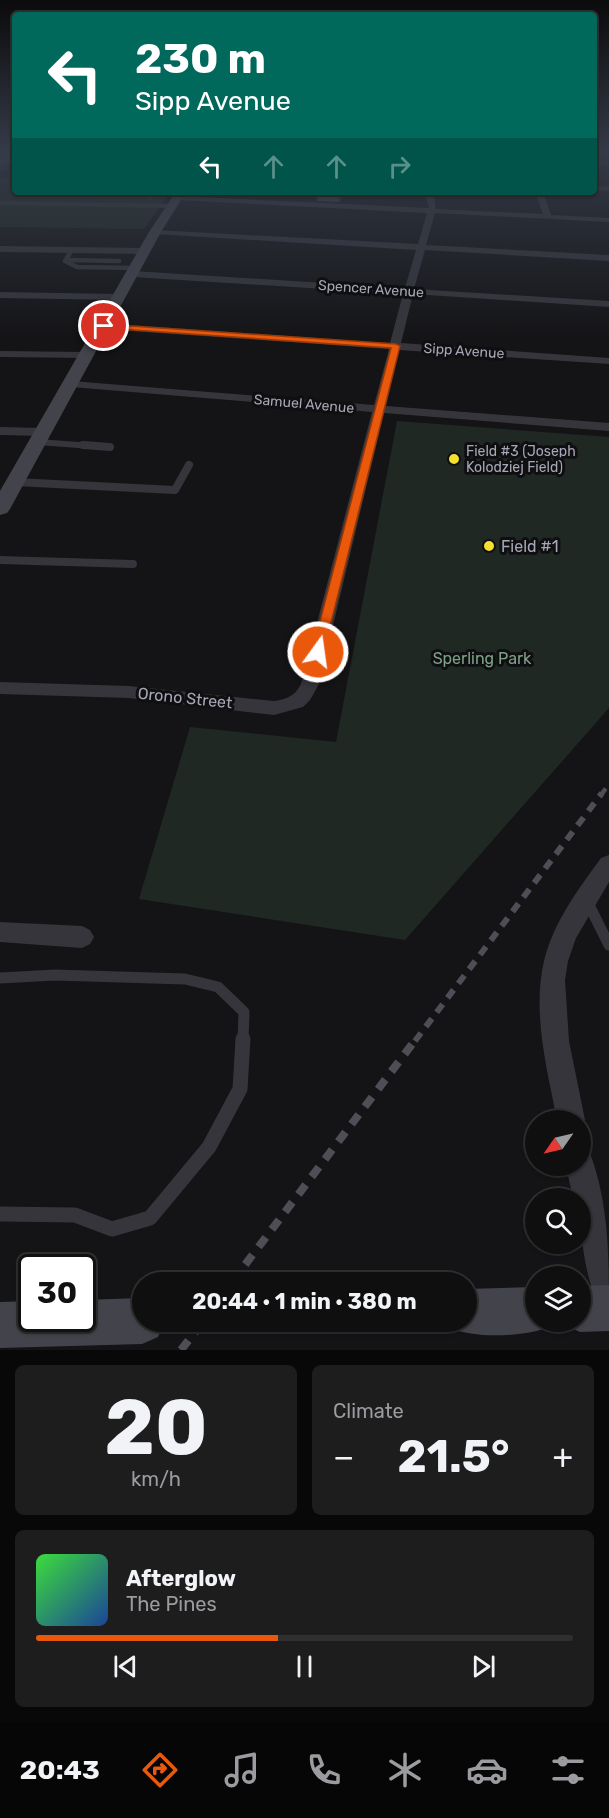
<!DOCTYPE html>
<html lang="en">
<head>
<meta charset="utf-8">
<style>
	body { margin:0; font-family:Rubik,sans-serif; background:#1d1d1e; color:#f1f3f6; height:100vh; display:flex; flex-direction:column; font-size:22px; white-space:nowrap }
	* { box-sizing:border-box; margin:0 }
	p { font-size:20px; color:#9b9c9f }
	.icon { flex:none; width:33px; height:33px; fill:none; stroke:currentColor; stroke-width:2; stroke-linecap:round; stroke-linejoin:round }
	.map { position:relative; height:1350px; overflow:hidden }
	.sheet { display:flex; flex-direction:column; gap:15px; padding:15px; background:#080809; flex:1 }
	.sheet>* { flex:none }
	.top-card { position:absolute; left:12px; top:12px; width:585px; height:183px; border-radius:6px; box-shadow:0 2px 4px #0004,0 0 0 2px #2f2f30; background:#00695c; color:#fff; overflow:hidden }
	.needle { width:39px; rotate:236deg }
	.controls { position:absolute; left:525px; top:1110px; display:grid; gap:12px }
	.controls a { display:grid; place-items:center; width:66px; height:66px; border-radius:50%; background:#0f0f10; box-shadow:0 2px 4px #0004,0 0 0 2px #2f2f30; font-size:30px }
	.speed { position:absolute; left:18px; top:1254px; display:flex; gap:12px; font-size:30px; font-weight:700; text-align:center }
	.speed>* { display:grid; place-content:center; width:78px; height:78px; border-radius:50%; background:#0f0f10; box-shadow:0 2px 4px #0004,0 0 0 2px #2f2f30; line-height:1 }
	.speed .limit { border:3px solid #111; border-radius:9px; background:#fff; color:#111 }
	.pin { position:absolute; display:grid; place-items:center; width:51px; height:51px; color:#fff; margin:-26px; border:3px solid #fff; border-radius:50%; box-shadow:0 2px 6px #0007 }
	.me { position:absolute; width:66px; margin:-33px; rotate:14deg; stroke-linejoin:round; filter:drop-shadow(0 0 4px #0008) }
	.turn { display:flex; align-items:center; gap:21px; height:126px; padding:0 24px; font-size:27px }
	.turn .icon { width:78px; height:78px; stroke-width:2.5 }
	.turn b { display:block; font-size:42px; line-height:51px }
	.lanes { display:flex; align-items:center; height:57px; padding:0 24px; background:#0003; justify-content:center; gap:30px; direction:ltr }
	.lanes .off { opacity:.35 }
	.big { font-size:45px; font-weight:700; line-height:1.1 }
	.sheet .tile { flex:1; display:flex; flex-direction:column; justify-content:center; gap:9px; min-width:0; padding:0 21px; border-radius:9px; background:#1d1d1e }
	.sheet .dial { align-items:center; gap:0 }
	.dial b { font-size:78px; line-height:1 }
	.song { display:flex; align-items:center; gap:18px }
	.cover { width:72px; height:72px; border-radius:9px; background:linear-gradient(135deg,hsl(120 70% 55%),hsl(220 70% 35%)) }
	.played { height:6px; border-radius:3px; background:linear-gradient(90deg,#ea580c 45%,#2f2f30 45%) }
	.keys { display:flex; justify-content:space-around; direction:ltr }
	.heat { display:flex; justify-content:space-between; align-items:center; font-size:33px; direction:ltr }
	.sheet .tiles { flex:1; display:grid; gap:15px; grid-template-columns:1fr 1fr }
	.tile:last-child { grid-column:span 2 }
	.trip { position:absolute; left:132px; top:1272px; width:345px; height:60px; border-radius:30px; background:#0f0f10; box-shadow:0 2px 4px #0004,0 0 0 2px #2f2f30; font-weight:700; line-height:60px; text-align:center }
	.menu { display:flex; height:96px; justify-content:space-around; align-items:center; background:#060606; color:#9b9c9f }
	.menu .icon { width:42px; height:42px }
	.menu .active { color:#ea580c }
	.menu b { font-size:27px; color:#f1f3f6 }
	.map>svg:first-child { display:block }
</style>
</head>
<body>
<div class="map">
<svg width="609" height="1350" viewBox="0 0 609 1350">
	<rect width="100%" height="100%" fill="#141416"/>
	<g fill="#202823">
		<path d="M0 178H15V192H170L144 229 0 227Z"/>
		<path d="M397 421 609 437V708L405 940 139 899 190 727 336 742Z"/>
	</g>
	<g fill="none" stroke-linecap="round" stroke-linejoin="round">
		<path stroke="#35353b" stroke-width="4" d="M150 198 155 192"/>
		<g stroke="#35353b" stroke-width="4.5">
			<path d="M72 250 65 261 77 267 136 268"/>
			<path d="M67 260 119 261"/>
		</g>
		<path stroke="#35353b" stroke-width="6" d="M38 442 105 447"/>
		<g stroke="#35353b" stroke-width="8">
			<path d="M83 445 110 447"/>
			<path d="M15 482 175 490 189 465"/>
			<path d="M0 560 133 564"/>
		</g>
		<g stroke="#35353b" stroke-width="11">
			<path d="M587 901 609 945"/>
			<path d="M0 978 55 975 185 979 218 987 244 1012 243 1041"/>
		</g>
		<path stroke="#35353b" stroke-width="15" d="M0 1214 75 1215 112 1229 150 1218 209 1147 240 1089 243 1039"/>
		<g fill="#35353b" fill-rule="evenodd">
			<path d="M594 160 609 161V165L594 164Z"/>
			<path d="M594 186 609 187V191L594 190Z"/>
			<path d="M425 192H433L436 209 543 214 535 192H543L551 215 609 218V222L435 213 426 245 609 255V261L425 250 414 289 609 301V307L413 294 401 343 609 358V364L399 350 386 406 609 423V431L384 413 319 684 310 700 303 707 274 715 129 698 0 694V682L129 686 274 701C287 699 295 696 301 684L372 412 71 387 65 384 71 381 374 405 389 349 103 329 98 326 103 323 390 343 403 294 133 277 128 274 133 271 405 288 416 250 155 234 151 232 155 230 418 244 427 213 177 200 173 198 177 196 429 208Z"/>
			<path d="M0 201 172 204 176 206 172 208 0 205Z"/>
			<path d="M0 246 145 248 149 251 145 254 0 252Z"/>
			<path d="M0 292 120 294 125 297 120 300 0 298Z"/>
			<path d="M0 351 87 352 92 355 87 358 0 357Z"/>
			<path d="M0 427 44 428 50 432 44 436 0 435Z"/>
			<path d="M609 855V882L576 938 568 961 565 980 569 1041 585 1120 580 1130V1120H557C547 1069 532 1013 544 961 553 923 579 888 601 858Z"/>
			<path d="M0 922 82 926 90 930 94 937 90 944 82 948 0 942Z"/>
			<path d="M580 1149 590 1153C609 1204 609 1256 609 1310L598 1305C584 1272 580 1234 580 1198H573L566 1166H580Z"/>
		</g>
		<g fill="#43434b" fill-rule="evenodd">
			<path d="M176 192H186L161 232 10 509 7 513 0 515V491L149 232Z"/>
			<path d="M609 1285V1331L580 1332 564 1325 562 1322H580V1286Z"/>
			<path d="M536 1287V1322H554L552 1326C526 1337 476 1339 450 1328L447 1322H466V1289Z"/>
			<path d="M142 1298V1322H165L158 1337 142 1344 0 1348V1302L32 1301V1318H82V1300Z"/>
		</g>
		<path stroke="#4e4e56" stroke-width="4.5" stroke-dasharray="8 6" stroke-linecap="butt" d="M601 795 609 784"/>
		<path stroke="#4e4e56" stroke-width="6" stroke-dasharray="10 8" stroke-linecap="butt" d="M415 1041 602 793"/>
		<g stroke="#4e4e56" stroke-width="8" stroke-dasharray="12 10" stroke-linecap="butt">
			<path d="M232 1282 416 1039"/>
			<path d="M181 1350 203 1322"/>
		</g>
	</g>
	<g fill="#434348">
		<path d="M6 151H15V163L7 162 8 168 0 170V155Z"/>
		<path d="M317 192H357L356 193H344L339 202 317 201Z"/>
	</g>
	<g fill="#2c2b2f">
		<path d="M7 161 8 168 0 170V163Z"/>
		<path d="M339 192H344L339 202Z"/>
	</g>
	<g fill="#4e4d54" stroke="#5c5b63" stroke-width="1.5">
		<path d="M3 152H15V156H0V155Z"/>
		<path d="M0 159 7 161 0 163Z"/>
	</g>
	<linearGradient id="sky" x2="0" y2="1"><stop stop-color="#0b0b0c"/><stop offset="0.44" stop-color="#343a47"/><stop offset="1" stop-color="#343a47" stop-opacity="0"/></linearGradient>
	<rect width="609" height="340" fill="url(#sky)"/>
	<path fill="#ea580c" stroke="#983908" stroke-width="1.5" d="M101 324 396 344 400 346 323 655 318 657 312 652 391 348 104 328H101Z"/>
	<g fill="#f2df30" stroke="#0f0f11" stroke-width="2">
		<circle cx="454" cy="459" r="6"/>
		<circle cx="489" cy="546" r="6"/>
	</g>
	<g text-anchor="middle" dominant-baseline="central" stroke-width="6" stroke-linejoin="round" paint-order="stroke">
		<g font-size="14" fill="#a6a7b6" stroke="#0f0f11">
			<text transform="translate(371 289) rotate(4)">Spencer Avenue</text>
			<text transform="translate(464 351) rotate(4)">Sipp Avenue</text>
			<text transform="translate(304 404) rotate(5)">Samuel Avenue</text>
		</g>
		<g font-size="14" fill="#a6a7b6" stroke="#0f0f11" text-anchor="start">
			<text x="466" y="451">Field #3 (Joseph<tspan x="466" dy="16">Kolodziej Field)</tspan></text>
		</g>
		<g font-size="16" fill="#a6a7b6" stroke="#0f0f11" text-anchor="start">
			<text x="501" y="546">Field #1</text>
		</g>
		<g font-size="16" fill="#7ca187" stroke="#0f0f11">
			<text x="482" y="658">Sperling Park</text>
		</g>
		<g font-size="16" fill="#a6a7b6" stroke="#0f0f11">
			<text transform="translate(185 698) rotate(6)">Orono Street</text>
		</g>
	</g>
</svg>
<div class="controls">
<a><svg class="needle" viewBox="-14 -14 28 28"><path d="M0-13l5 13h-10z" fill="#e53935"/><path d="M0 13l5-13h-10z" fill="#9b9c9f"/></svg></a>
<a><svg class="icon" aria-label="search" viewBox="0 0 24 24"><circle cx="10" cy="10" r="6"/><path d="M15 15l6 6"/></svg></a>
<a><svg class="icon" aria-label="layers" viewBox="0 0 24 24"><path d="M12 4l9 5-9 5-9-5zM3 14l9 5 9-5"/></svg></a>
</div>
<div class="speed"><div class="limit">30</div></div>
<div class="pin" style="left:104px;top:326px;background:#d93025"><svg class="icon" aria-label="arrive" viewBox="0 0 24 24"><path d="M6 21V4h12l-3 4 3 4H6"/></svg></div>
<svg class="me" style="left:318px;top:652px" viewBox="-20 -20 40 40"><circle r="17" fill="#ea580c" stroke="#fff" stroke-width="3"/><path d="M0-11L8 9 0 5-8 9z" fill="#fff"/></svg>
<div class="trip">20:44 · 1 min · 380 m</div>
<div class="top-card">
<div class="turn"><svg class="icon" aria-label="left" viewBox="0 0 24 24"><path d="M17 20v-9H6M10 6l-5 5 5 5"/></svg><div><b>230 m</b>Sipp Avenue</div></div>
<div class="lanes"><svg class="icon" aria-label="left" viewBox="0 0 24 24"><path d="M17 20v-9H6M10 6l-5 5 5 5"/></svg><svg class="icon off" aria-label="ahead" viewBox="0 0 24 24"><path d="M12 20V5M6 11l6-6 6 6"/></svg><svg class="icon off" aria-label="ahead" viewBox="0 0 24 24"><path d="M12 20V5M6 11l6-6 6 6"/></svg><svg class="icon off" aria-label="right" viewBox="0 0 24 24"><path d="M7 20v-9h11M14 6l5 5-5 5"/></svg></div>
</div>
</div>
<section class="sheet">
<div class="tiles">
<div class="tile dial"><b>20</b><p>km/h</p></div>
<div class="tile"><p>Climate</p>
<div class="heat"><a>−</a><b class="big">21.5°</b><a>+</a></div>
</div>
<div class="tile">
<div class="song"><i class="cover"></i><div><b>Afterglow</b><p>The Pines</p></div></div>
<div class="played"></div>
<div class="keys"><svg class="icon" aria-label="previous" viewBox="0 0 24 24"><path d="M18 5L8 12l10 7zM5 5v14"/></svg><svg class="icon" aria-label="pause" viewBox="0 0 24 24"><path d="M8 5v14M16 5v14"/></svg><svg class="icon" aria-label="next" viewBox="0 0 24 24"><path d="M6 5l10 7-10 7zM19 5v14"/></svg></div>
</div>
</div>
</section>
<nav class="menu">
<b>20:43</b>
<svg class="icon active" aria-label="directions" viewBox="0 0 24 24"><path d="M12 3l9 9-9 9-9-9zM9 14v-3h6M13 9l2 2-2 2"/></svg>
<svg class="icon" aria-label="music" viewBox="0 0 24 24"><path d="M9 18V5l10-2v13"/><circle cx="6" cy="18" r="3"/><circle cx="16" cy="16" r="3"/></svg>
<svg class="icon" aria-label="phone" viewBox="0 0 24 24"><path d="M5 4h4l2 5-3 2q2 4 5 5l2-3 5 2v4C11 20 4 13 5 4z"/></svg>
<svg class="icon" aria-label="climate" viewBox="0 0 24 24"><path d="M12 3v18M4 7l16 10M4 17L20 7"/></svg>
<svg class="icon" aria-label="car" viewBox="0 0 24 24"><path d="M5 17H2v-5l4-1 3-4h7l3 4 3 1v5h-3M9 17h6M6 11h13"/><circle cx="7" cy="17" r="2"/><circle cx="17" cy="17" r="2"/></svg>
<svg class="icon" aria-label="filters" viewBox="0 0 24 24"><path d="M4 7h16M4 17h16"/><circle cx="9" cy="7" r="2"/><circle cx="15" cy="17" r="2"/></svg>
</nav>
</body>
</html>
